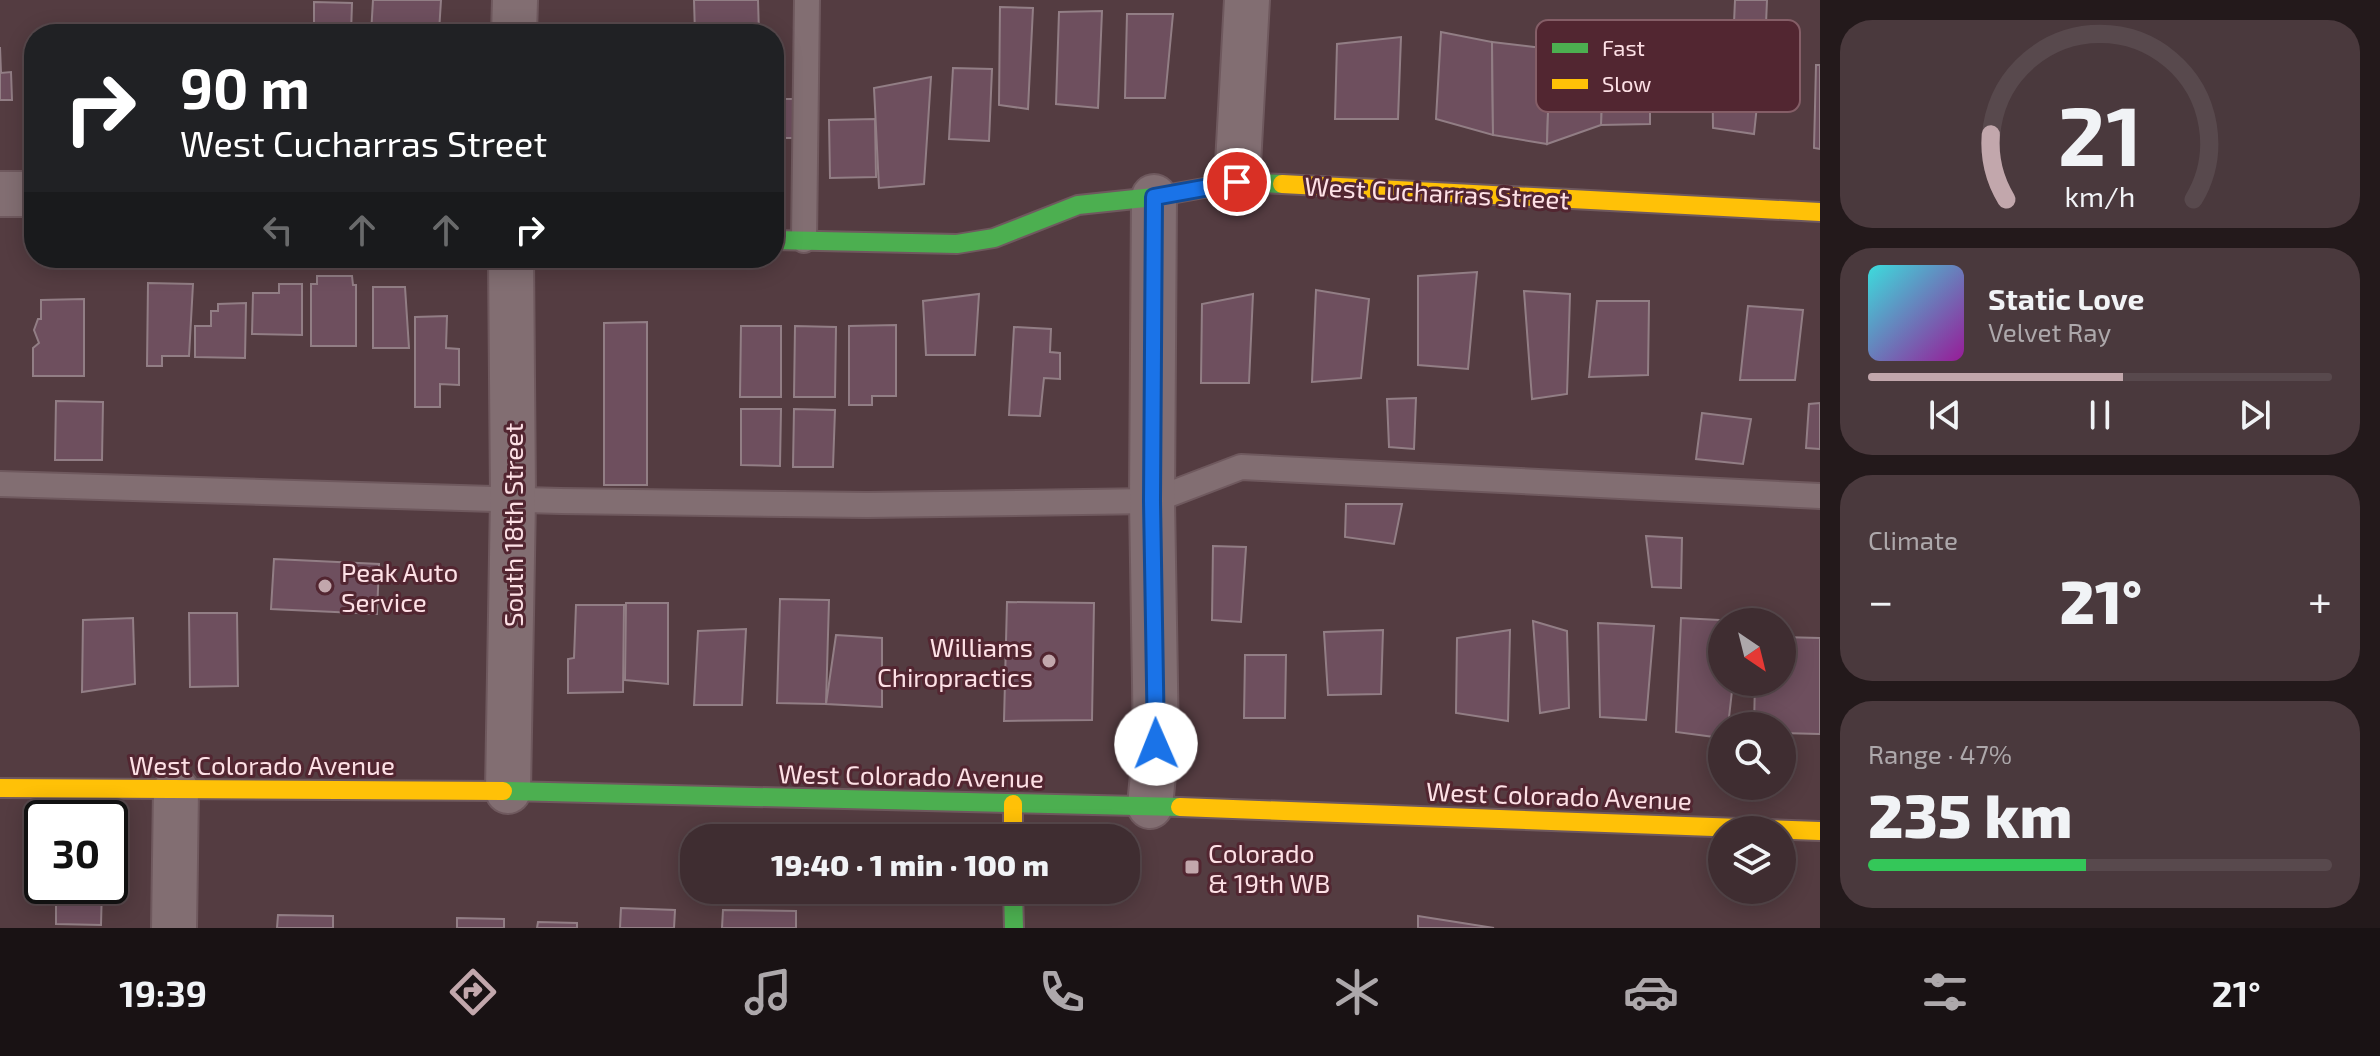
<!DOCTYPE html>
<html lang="en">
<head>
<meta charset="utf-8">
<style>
	body { margin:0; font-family:"Exo 2",sans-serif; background:#4a393d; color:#f1f3f6; height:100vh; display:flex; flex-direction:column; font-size:30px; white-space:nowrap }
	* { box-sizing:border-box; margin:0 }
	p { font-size:26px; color:#ada8ab }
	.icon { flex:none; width:44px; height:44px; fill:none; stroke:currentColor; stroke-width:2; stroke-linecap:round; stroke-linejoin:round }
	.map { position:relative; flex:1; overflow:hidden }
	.details { display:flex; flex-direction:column; gap:20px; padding:20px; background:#23191b; width:560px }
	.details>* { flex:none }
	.top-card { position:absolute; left:24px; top:24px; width:760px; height:244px; border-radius:32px; box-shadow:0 4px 20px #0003,0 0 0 2px #58494d; background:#202124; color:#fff; overflow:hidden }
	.needle { width:52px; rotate:145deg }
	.fabs { position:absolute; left:1708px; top:608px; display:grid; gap:16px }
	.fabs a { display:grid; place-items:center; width:88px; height:88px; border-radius:50%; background:#3f2d31; box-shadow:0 4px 20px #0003,0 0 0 2px #58494d; font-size:40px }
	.speed { position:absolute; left:24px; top:800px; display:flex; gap:16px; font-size:40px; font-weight:700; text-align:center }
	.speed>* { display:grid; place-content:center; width:104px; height:104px; border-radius:50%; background:#3f2d31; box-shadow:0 4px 20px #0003,0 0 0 2px #58494d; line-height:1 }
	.speed .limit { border:4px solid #111; border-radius:12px; background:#fff; color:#111 }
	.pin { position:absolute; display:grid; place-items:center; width:68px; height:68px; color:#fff; margin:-34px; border:4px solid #fff; border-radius:50%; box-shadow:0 2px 8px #0007 }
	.me { position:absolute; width:88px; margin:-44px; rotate:359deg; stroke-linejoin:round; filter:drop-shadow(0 0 6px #0008) }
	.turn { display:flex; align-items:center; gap:28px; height:168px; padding:0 24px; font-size:36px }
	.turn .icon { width:104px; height:104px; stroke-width:2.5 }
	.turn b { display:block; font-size:56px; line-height:68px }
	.lanes { display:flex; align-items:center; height:76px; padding:0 24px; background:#0003; justify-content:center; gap:40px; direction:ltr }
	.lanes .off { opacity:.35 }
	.big { font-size:60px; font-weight:800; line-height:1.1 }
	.details .tile { flex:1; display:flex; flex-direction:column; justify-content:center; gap:12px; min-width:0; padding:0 28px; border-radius:32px; background:#4a393d }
	.details .dial { align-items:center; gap:0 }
	.dial svg { height:208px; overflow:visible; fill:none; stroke:#58494d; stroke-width:7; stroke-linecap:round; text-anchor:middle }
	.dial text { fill:#f1f3f6; stroke:none }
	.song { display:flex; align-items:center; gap:24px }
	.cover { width:96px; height:96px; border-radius:12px; background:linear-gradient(135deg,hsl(180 70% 55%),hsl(300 70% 35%)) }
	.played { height:8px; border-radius:4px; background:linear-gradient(90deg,#c2a7ac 55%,#58494d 55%) }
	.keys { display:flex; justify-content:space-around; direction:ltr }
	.heat { display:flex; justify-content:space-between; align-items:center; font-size:44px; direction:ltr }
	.charge { height:12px; border-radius:6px; background:linear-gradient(90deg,#34c759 47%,#58494d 0) }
	.trip { position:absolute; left:680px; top:824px; width:460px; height:80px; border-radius:32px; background:#3f2d31; box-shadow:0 4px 20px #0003,0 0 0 2px #58494d; font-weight:800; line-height:80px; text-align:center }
	.menu { display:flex; height:128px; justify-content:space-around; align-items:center; background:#191214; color:#ada8ab }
	.menu .icon { width:56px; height:56px }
	.menu .selected { color:#c2a7ac }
	.menu b { font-size:36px; color:#f1f3f6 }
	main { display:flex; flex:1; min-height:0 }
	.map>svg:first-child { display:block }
</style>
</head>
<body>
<main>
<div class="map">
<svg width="1820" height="928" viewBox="0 0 1820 928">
	<rect width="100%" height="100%" fill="#543c41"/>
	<g fill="#6e4f5e" stroke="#927e85" stroke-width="2">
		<path d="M373 0H441L439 32 371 34Z"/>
		<path d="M694 0H758L759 34H695Z"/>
		<path d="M1735 0H1767L1766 24 1734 23Z"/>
		<path d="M314 2 352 3 351 34H314Z"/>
		<path d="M1000 7 1033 8 1028 109 999 105Z"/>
		<path d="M1102 11 1098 108 1056 104 1059 12Z"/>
		<path d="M1127 14H1173L1165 98H1125Z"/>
		<path d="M1441 32 1492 42 1493 135 1436 119Z"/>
		<path d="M1401 37 1398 119H1335L1337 44Z"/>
		<path d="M1492 42 1550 49 1547 144 1493 135Z"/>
		<path d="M1712 44 1763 48 1754 134 1713 128Z"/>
		<path d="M0 47 1 73 11 72 12 100H0Z"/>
		<path d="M1603 48 1650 51V124L1601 125Z"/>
		<path d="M1603 48 1601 125 1547 144 1550 49Z"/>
		<path d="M1816 65H1820V149L1814 148Z"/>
		<path d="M953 68 992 69 989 141 949 139Z"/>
		<path d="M931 77 924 184 879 188 874 88Z"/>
		<rect x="774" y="99" width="19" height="39"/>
		<path d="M875 119 876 177 830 178 829 120Z"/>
		<path d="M1477 272 1468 369 1418 365V276Z"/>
		<path d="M317 276H352L353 285H356V346H311V284H317Z"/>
		<path d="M148 283 193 284 189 356H162V366H147Z"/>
		<path d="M279 284H302V335L252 334 253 293H279Z"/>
		<path d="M373 287H405L409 348H373Z"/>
		<path d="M1316 290 1369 299 1361 378 1312 382Z"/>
		<path d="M1524 291 1570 294 1567 394 1532 399Z"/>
		<path d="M979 294 975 355H926L923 301Z"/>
		<path d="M1253 294 1249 383H1201L1202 304Z"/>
		<path d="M84 299V376H33V348L39 343 34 330 38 319H41V300Z"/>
		<path d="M1597 301H1649L1648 375 1589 377Z"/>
		<path d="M246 303 245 358 195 357V326H211V311H218V304Z"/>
		<path d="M1748 306 1803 310 1795 380H1740Z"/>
		<path d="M447 316 446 348 459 349V385L440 384V407H415V317Z"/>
		<path d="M647 322V485H604V323Z"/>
		<path d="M896 325V396H872V405H849V326Z"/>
		<path d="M741 326H781V397H740Z"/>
		<path d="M795 326 836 327 835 397H794Z"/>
		<path d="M1014 327 1051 329 1050 352 1060 353V379L1044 378 1040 416 1009 415Z"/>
		<path d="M1416 398 1414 449 1389 447 1387 399Z"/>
		<path d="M56 401 103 402 102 460H55Z"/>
		<path d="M1820 403V449L1806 448 1809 404Z"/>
		<path d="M741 409H781L780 466 741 465Z"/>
		<path d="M794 409 835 410 833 467H793Z"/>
		<path d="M1702 413 1751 419 1743 464 1696 459Z"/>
		<path d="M1346 504H1402L1394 544 1345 537Z"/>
		<path d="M1646 536 1682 538 1681 588 1652 587Z"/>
		<path d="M1213 546 1246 547 1241 622 1212 620Z"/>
		<path d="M274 559 379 564 377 614 271 609Z"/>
		<path d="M780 599 829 600 826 704 777 703Z"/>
		<path d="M1007 602 1094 603 1092 720 1004 721Z"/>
		<path d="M626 603H668V684L625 680Z"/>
		<path d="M576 605H624L623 692 568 693V659L574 658Z"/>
		<path d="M189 613H237L238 686 190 687Z"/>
		<path d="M133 618 135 684 82 692 83 620Z"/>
		<path d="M1681 618 1739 621 1722 622V682H1733L1728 726H1722V738L1676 732Z"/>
		<path d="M1533 621 1567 631 1569 708 1540 713Z"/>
		<path d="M1598 623 1654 626 1646 720 1600 717Z"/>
		<path d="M746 629 742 705H694L698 631Z"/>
		<path d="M1383 630 1381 694 1328 695 1324 632Z"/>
		<path d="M1510 630 1508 721 1456 713 1457 638Z"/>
		<path d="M836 635 882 638V707L826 704Z"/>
		<path d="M1782 637 1820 638V734L1782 733V726H1754L1755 682H1782Z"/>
		<path d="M1245 655H1286L1285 718H1244Z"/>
		<path d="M56 886H102L101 925 56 924Z"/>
		<path d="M621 908 675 910 674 928H620Z"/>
		<path d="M723 910 796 911V928H722Z"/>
		<path d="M278 915 333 916V928H277Z"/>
		<path d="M1418 916 1494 928H1418Z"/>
		<path d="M457 918 504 919V928H457Z"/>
		<path d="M538 922 577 923V928H537Z"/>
	</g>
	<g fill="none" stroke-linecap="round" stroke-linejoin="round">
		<g stroke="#6f595e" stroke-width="28">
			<g id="lane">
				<path d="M804 240 807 0"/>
				<path d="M0 484 561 501 867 505 1152 501 1241 467 1820 496"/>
			</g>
		</g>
		<g stroke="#6f595e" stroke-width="48">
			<g id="street">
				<path d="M514 34 515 0"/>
				<path d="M1237 182 1247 0"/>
				<path d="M0 194H34"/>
				<path d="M508 791 513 498 511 258"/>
				<path d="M1150 806 1156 744 1152 501 1154 197"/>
				<path d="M174 928 176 790"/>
			</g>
		</g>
		<g stroke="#6f595e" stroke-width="22">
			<g id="fast">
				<path d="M774 240 957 244 994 238 1078 205 1154 197 1237 182 1282 184"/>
				<path d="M503 791 1180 807"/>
				<path d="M1013 890 1014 928"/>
			</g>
		</g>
		<g stroke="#6f595e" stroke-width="22">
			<g id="slow">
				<path d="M1282 184 1820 212"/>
				<path d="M0 788 503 791"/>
				<path d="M1013 804V838"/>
				<path d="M1180 807 1820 831"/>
			</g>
		</g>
		<use href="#lane" stroke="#826e72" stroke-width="24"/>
		<use href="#street" stroke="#826e72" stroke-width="44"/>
		<use href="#fast" stroke="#4caf50" stroke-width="18"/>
		<use href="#slow" stroke="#ffc107" stroke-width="18"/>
	</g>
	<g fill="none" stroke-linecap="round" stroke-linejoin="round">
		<g stroke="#114b97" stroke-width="20">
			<path id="route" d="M1156 744 1152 501 1154 197 1237 182"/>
		</g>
		<use href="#route" stroke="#1a73e8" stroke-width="14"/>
	</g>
	<g fill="#c2a7ac" stroke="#522631" stroke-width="3">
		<circle cx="325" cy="586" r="8"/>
		<circle cx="1049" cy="661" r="8"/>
		<rect x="1184" y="859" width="16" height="16" rx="4"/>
	</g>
	<g text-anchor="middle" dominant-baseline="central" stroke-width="6" stroke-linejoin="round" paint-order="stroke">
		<g font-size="26" fill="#fde0e5" stroke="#522631">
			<text transform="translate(1437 192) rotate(3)">West Cucharras Street</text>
			<text transform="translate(512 525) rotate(-90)">South 18th Street</text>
			<text x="262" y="764">West Colorado Avenue</text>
			<text transform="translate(911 775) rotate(1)">West Colorado Avenue</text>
			<text transform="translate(1559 795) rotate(2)">West Colorado Avenue</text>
		</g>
		<g font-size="26" fill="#fde0e5" stroke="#522631" text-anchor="start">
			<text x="341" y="571">Peak Auto<tspan x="341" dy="30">Service</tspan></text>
			<text x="1033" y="646" text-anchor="end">Williams<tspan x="1033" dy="30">Chiropractics</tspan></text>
			<text x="1208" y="852">Colorado<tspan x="1208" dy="30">&amp; 19th WB</tspan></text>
		</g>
	</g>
	<rect x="1536" y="20" width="264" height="92" rx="12" fill="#522631" stroke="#855e67" stroke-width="2"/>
	<rect x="1552" y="43" width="36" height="10" fill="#4caf50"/>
	<rect x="1552" y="79" width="36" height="10" fill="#ffc107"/>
	<g font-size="22" fill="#fde0e5">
		<text x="1602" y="56">Fast</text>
		<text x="1602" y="92">Slow</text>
	</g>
</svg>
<div class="fabs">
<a><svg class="needle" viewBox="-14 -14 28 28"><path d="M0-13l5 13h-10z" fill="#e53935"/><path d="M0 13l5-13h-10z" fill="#ada8ab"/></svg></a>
<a><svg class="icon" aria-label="search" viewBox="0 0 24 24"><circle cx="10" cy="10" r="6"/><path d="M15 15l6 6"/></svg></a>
<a><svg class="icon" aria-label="layers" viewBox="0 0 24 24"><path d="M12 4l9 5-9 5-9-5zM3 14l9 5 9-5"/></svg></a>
</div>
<div class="speed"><div class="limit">30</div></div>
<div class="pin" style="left:1237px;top:182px;background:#d93025"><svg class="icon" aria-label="arrive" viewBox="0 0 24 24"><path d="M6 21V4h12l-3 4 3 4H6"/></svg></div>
<svg class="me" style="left:1156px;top:744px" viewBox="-20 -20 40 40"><circle r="19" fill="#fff"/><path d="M0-13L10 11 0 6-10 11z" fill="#1a73e8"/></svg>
<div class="trip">19:40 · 1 min · 100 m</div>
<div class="top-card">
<div class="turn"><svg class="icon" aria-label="right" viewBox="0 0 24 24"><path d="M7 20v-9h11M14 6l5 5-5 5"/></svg><div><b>90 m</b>West Cucharras Street</div></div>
<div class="lanes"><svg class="icon off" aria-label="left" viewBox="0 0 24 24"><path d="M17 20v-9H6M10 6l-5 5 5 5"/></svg><svg class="icon off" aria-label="ahead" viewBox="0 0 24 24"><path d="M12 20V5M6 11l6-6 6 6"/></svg><svg class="icon off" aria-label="ahead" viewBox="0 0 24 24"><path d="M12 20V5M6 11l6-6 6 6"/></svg><svg class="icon" aria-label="right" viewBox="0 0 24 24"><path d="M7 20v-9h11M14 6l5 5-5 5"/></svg></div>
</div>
</div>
<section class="details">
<div class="tile dial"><svg viewBox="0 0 100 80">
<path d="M14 69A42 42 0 1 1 86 69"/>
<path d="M14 69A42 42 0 0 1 8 44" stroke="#c2a7ac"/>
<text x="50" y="56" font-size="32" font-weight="700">21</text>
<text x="50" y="72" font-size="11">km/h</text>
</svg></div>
<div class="tile">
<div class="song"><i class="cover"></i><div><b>Static Love</b><p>Velvet Ray</p></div></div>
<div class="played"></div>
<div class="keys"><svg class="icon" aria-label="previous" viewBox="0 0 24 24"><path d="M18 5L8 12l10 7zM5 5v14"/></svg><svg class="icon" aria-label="pause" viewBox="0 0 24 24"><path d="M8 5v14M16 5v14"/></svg><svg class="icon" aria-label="next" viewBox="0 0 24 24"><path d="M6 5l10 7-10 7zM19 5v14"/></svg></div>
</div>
<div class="tile"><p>Climate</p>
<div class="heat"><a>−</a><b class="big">21°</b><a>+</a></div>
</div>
<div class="tile"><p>Range · 47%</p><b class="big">235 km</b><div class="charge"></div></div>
</section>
</main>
<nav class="menu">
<b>19:39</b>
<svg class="icon selected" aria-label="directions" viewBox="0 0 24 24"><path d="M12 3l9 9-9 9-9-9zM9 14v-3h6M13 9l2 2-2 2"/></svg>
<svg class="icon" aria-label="music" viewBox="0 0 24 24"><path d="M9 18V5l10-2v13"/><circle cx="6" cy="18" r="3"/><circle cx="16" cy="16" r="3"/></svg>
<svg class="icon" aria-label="phone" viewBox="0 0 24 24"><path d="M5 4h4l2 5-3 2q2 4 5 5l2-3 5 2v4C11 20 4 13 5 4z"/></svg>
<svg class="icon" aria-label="climate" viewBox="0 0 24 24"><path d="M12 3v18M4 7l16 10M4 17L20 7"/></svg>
<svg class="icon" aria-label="car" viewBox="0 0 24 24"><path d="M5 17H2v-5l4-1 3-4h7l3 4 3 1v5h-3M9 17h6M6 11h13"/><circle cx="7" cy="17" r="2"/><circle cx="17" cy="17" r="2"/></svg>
<svg class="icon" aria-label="filters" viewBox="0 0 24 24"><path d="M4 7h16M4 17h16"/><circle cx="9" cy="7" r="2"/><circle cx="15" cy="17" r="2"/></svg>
<b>21°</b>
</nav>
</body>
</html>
